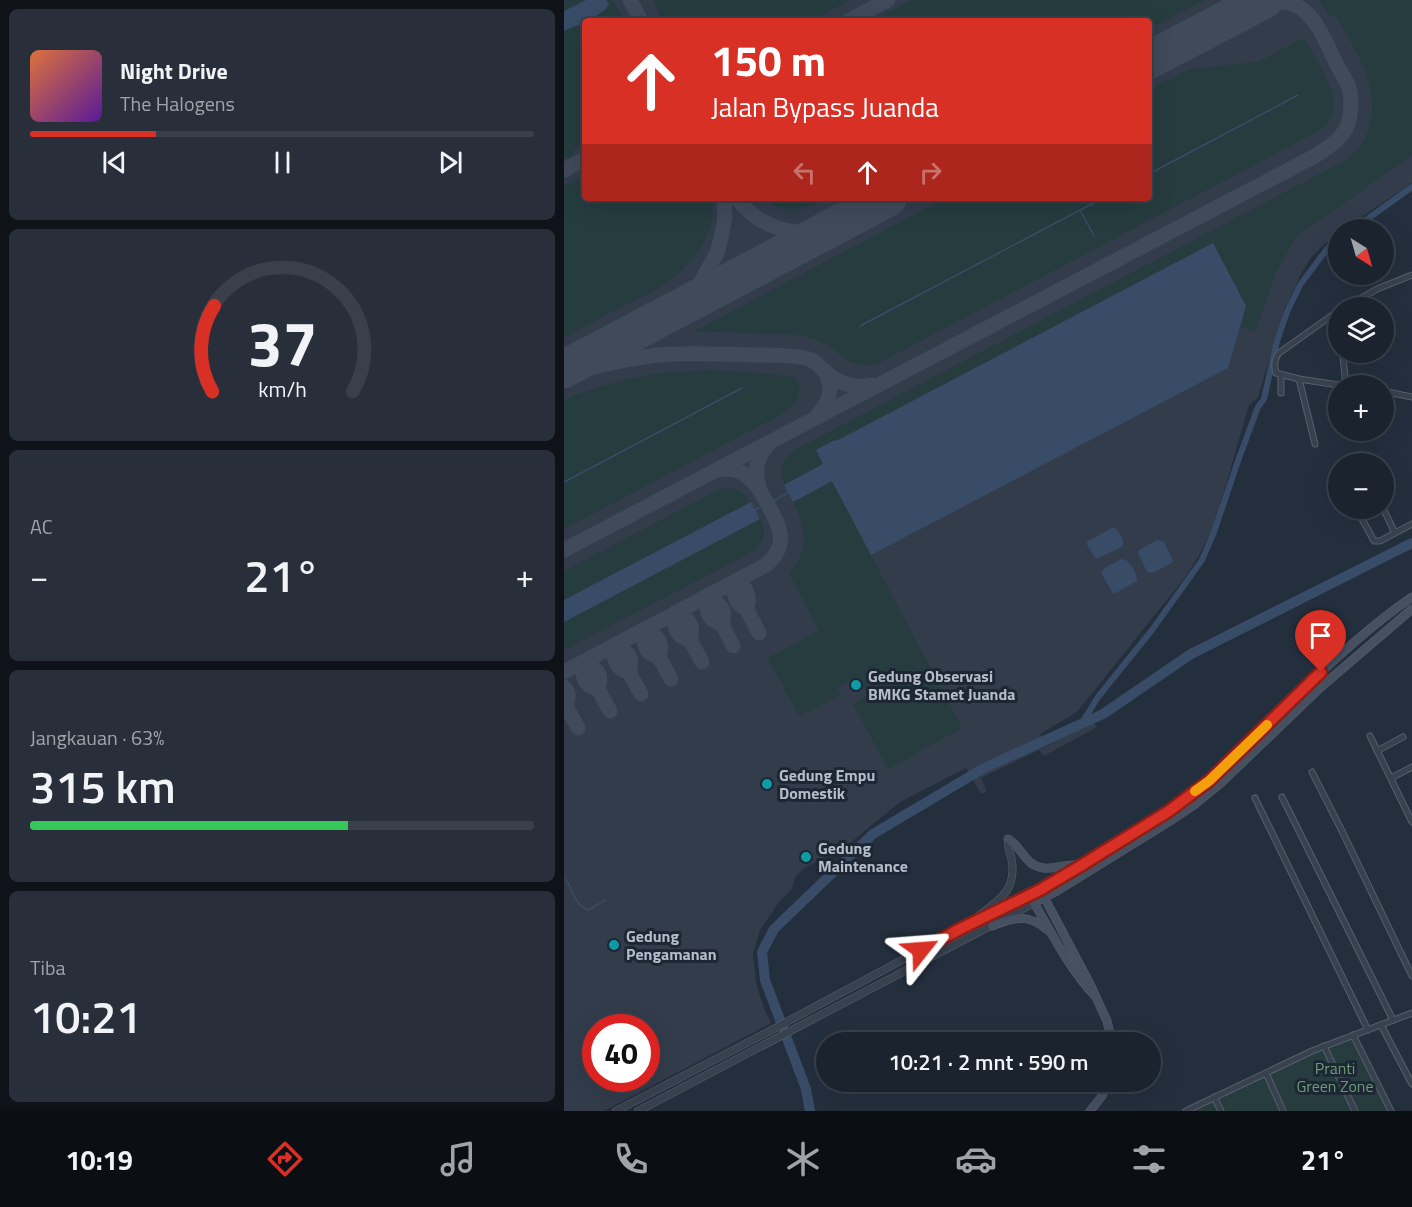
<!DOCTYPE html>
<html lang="id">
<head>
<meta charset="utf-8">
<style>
	body { margin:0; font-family:"Titillium Web",sans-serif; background:#282f3a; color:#f1f3f6; height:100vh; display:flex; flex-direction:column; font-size:22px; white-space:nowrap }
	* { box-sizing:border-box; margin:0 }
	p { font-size:20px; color:#a0a4aa }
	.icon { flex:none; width:33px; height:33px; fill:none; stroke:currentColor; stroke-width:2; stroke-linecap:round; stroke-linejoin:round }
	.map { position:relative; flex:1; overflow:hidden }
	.side { display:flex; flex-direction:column; gap:9px; padding:9px; background:#0f1319; width:564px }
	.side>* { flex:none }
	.guide { position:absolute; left:18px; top:18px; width:570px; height:183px; border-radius:6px; box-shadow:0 6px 24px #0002,0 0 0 2px #39404a; background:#d93025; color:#fff; overflow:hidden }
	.needle { width:39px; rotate:143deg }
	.tools { position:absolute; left:764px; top:219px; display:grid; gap:12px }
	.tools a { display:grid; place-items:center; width:66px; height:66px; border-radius:50%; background:#1b232e; box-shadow:0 6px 24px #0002,0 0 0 2px #39404a; font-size:30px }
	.speed { position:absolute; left:18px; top:1014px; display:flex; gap:12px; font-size:30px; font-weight:700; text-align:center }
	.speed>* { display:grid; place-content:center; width:78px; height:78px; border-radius:50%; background:#1b232e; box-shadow:0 6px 24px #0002,0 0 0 2px #39404a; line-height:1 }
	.speed .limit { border:9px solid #d22; background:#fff; color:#111 }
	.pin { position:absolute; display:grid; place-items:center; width:51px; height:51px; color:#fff; margin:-62px -26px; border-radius:50% 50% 50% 0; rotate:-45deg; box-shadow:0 0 6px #0007 }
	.pin .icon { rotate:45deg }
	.me { position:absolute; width:66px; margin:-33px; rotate:62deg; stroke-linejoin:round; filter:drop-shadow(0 0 4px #0008) }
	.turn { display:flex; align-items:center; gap:21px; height:126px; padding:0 30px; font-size:27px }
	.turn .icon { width:78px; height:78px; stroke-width:2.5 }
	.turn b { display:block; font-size:42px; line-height:51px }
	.lanes { display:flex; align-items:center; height:57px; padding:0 30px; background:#0003; justify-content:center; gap:30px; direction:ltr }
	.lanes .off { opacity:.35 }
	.big { font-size:45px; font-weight:600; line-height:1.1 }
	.side .tile { flex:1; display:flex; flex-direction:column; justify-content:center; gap:9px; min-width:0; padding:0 21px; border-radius:9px; background:#282f3a }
	.side .dial { align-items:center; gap:0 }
	.dial svg { height:156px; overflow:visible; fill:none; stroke:#39404a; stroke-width:7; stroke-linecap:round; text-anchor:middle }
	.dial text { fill:#f1f3f6; stroke:none }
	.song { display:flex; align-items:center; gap:18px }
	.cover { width:72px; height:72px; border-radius:9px; background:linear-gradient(135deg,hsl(20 70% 55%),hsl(270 70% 35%)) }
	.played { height:6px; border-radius:3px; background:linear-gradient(90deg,#d93025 25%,#39404a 25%) }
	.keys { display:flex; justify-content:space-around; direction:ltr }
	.heat { display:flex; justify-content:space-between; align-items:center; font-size:33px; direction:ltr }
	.charge { height:9px; border-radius:4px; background:linear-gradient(90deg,#34c759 63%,#39404a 0) }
	.trip { position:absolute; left:252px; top:1032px; width:345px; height:60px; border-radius:30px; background:#1b232e; box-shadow:0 6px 24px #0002,0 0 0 2px #39404a; font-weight:600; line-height:60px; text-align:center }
	.tab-bar { display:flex; height:96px; justify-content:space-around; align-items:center; background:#0b0e12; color:#a0a4aa }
	.tab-bar .icon { width:42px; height:42px }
	.tab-bar .selected { color:#d93025 }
	.tab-bar b { font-size:27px; color:#f1f3f6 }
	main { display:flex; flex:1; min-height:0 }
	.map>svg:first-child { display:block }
</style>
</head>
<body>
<main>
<section class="side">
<div class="tile">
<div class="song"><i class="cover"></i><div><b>Night Drive</b><p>The Halogens</p></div></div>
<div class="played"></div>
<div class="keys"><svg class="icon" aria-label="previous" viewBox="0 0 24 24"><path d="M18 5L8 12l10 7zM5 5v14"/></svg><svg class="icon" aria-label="pause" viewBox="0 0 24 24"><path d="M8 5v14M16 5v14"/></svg><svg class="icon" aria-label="next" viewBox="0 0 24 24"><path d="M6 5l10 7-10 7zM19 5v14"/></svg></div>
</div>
<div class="tile dial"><svg viewBox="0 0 100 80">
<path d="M14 69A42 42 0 1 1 86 69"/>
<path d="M14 69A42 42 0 0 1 15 25" stroke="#d93025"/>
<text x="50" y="56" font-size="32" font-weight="700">37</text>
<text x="50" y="72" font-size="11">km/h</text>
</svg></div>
<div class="tile"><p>AC</p>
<div class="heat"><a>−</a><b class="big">21°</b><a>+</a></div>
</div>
<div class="tile"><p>Jangkauan · 63%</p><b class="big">315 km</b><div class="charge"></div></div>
<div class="tile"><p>Tiba</p><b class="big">10:21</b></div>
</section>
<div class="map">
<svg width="848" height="1111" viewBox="0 0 848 1111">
	<rect width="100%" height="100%" fill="#242f3e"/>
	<path fill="#323c4b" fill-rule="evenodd" d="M0 0H848V183L780 229 774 230V234L763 242 748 256 738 272 720 310 694 397 685 405 650 526 635 555 622 576 513 712 476 734 482 746 528 721 533 727 480 756 475 750 417 778 423 791 417 794 402 768 336 802 286 843 239 869 231 877 228 889 215 902 196 930 189 954 192 982 199 1006 207 1023 40 1111H0ZM21 21H585V198H21ZM32 1028H82V1078H32Z"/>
	<g fill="#263c3f">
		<path d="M0 0H48L61 21H21V143L11 148 9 154 0 159Z"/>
		<path d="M88 0H286L247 21H99Z"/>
		<path d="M348 0H641L585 29V21H308Z"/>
		<path d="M756 0H848V155L732 237 712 272 691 332 676 327 682 306 269 441 252 450 260 464 220 485C215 469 217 462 229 451L782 160C786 156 792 151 796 147 801 140 805 130 807 121 814 81 790 49 772 15L765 17Z"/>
		<path d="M737 39 741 40C750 56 770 87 770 104 770 114 764 122 758 129L313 364C280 369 280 352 255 341 238 333 219 334 201 334 177 333 154 332 131 331L382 198H585V90L626 69 695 62Z"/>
		<path d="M21 175V198H149C153 232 129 264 102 283 89 293 72 300 57 307 38 317 19 328 0 338V186Z"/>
		<path d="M198 198H264C241 210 219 215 198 198Z"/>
		<path d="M142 370 172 371 231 377C242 391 231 404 220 413L0 529V400C32 387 65 377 100 373 113 371 128 371 142 370Z"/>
		<path d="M268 481 398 728 324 769 289 704 303 695 294 677 273 687 277 695 235 716 204 658 255 631 225 573C246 551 242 526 229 502Z"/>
		<path d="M166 488C176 490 181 494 187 502L0 600V571L156 489Z"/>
		<path d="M196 519C203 531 200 539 192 550L0 650V622Z"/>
		<path d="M789 1036 826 1111H623L739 1055Z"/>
	</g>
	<g fill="#394c67">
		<path d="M22 0H42L45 4C38 17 13 25 0 31V11Z"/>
		<path d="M649 243 682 306 664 368 307 555 268 481 229 502 220 485 259 464 252 450 269 441 274 440Z"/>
		<path d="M187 502 196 519 0 622V600Z"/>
		<path d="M548 528H551C556 533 562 541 558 547L532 559 523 545V542Z"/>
		<path d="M593 540 600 542 608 558 609 562 589 573 583 572 574 553 575 550Z"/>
		<path d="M558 559C566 560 573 573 573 581L552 593H549L537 573 542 567Z"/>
	</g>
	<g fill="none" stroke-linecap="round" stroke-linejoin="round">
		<g stroke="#394c67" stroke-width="1.5">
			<path d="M585 174 734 95"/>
			<path d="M516 210 530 236"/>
			<path d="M296 326 539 198"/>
			<path d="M0 482 178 388"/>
			<path d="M191 510 224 493"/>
			<path d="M0 879 3 881C9 892 12 906 25 910L41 900"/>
		</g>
		<g stroke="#394c67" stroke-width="6">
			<path d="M788 230 848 187"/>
			<path d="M518 723 534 697 588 630 638 560 650 532 675 458 694 407 700 399 713 341 723 312 736 285 763 249 774 240"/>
		</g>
		<path stroke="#394c67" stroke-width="10" d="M246 1111 242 1089 201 980 198 952 210 929 309 834 420 768 539 714 627 654 848 543"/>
		<g stroke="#3f4a5a" stroke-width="15">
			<path d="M66 0 77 21"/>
			<path d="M667 17 686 0"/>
			<path d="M284 21 324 0"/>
			<path d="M0 170 21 159"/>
			<path d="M173 198C189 222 221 235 249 232 255 232 262 229 268 228"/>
			<path d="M116 308 135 285 153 253 157 238 161 217 160 198"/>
			<path d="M0 374C35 366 72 356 108 354 135 353 163 354 190 355 207 355 224 355 241 358 249 359 254 364 259 370 273 383 290 389 309 385"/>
			<path d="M254 414C267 400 269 389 261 371"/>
			<path d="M153 470C174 467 185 474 196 491 191 473 190 458 205 444"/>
			<path d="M0 550 751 156C765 146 777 141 784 124 787 115 788 97 785 88 782 79 776 71 772 63 762 43 752 13 729 4 715 0 701 3 688 6"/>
			<path d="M173 580C181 587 188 597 182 608"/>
			<path d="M171 581C168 592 171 604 182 608L195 633"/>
			<path d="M158 624C163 608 156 604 142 597 142 610 143 621 158 624L169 646"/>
			<path d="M126 640C131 624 125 619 111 613 110 627 111 637 126 640L138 662"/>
			<path d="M95 657C100 640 93 636 80 629 79 643 80 653 95 657L107 679"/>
			<path d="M0 672 202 565C231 541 210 517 196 491"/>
			<path d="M65 672C70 656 64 652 50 645 49 658 51 669 65 672L77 694"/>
			<path d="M0 687C6 693 5 698 2 706"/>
			<path d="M34 689C39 673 33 668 19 662 18 676 19 685 34 689L46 711"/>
			<path d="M0 705 2 706 14 728"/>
		</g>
		<g stroke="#3f4a5a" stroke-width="38">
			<path d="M585 60 700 0"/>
			<path d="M0 369 324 198"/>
		</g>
		<g stroke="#565f6c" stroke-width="7">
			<g id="minor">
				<path d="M780 308 813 289 848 275"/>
				<path d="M774 311 715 353C710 359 710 366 712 373L735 379 781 386"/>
				<path d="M779 357 782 386"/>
				<path d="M717 375V393"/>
				<path d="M735 379 751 444"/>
				<path d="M819 391 848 397"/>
				<path d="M800 430 801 435"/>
				<path d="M792 508 810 541H816L848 524"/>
				<path d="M819 508 831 533"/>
				<path d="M806 736 848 822"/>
				<path d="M813 751 839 737"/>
				<path d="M748 772 778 831 848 976"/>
				<path d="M827 778 848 767"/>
				<path d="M718 797 829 1020"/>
				<path d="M691 798 804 1030"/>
				<path d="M817 1025 848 1084"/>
				<path d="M789 1035 827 1111"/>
				<path d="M760 1046 791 1111"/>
				<path d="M702 1073 719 1111"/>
				<path d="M650 1097 657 1111"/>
				<path d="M622 1111 748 1051 848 1013"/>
			</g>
		</g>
		<g stroke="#565f6c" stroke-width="8">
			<g id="tertiary">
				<path d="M412 918C433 901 452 893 448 862 447 854 443 847 444 839"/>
				<path d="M52 1111 202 1033 398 928 467 895"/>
				<path d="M74 1111 470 903"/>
			</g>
		</g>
		<g stroke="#565f6c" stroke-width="9">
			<g id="secondary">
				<path d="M444 839C454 844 458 856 467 863 484 875 500 862 518 865"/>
				<path d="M479 895 525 982 543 1021 548 1042"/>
				<path d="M470 903 493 891 603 823 630 805 657 783 757 687 848 609"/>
				<path d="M428 926C452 917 464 913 485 931"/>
				<path d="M532 997C506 970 489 935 470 903L467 895C494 880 520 864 546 848 579 827 614 807 644 781 676 754 703 723 733 695 769 660 807 625 848 597"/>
				<path d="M526 1111 538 1096 544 1082"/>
			</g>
		</g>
		<use href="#minor" stroke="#38414e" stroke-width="5"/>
		<use href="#tertiary" stroke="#38414e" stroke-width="7"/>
		<use href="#secondary" stroke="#465061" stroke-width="8"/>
	</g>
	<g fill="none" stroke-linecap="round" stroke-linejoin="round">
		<g stroke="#8d1f18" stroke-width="15">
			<path id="route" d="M357 950 398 928 476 890 518 865 605 811 645 781 757 672"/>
		</g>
		<use href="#route" stroke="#d93025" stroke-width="10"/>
		<path stroke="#f59e0b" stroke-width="10" d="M631 791 645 781 703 725"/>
	</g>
	<g fill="#0f9aa8" stroke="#1d2633" stroke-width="2">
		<circle cx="292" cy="685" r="6"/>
		<circle cx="203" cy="784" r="6"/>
		<circle cx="242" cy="857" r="6"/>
		<circle cx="50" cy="945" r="6"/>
	</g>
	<g text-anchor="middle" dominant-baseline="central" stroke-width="6" stroke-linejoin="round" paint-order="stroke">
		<g font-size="16" font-weight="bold" fill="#b4bcc9" stroke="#1d2633" text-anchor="start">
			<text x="304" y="676">Gedung Observasi<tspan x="304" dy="18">BMKG Stamet Juanda</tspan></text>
			<text x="215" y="775">Gedung Empu<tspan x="215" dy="18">Domestik</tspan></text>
			<text x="254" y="848">Gedung<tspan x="254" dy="18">Maintenance</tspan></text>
			<text x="62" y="936">Gedung<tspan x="62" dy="18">Pengamanan</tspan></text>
		</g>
		<g font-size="16" fill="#6b9a76" stroke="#1d2633">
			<text x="771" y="1068">Pranti<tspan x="771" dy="18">Green Zone</tspan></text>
		</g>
	</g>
</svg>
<div class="tools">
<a><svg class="needle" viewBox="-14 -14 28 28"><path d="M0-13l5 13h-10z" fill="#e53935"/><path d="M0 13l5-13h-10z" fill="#a0a4aa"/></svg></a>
<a><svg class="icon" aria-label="layers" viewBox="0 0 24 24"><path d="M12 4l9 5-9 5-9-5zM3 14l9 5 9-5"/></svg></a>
<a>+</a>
<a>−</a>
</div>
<div class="speed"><div class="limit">40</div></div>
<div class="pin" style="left:757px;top:672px;background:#d93025"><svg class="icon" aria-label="arrive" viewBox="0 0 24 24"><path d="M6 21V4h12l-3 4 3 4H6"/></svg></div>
<svg class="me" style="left:357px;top:950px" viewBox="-20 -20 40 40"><path d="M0-17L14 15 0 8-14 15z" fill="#d93025" stroke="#fff" stroke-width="4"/></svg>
<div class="trip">10:21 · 2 mnt · 590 m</div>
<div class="guide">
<div class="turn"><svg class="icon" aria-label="ahead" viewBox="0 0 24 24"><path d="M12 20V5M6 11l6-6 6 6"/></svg><div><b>150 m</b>Jalan Bypass Juanda</div></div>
<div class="lanes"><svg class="icon off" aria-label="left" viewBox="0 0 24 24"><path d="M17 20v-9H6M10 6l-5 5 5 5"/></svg><svg class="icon" aria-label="ahead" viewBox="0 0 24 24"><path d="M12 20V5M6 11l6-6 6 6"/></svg><svg class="icon off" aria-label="right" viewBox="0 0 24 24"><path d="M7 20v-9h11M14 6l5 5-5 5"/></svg></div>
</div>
</div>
</main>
<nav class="tab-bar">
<b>10:19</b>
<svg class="icon selected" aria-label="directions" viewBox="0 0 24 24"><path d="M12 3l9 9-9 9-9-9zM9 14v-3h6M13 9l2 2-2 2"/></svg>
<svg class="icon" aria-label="music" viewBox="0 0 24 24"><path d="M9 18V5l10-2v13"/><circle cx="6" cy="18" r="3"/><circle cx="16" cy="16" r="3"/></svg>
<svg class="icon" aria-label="phone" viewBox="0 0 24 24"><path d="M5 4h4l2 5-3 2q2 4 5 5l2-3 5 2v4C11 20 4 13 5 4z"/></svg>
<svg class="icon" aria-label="climate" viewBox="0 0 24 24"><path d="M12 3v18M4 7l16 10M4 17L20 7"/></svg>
<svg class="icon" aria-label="car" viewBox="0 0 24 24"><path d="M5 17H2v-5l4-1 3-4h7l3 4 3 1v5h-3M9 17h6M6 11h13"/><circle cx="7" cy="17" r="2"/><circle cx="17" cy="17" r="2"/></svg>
<svg class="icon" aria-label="filters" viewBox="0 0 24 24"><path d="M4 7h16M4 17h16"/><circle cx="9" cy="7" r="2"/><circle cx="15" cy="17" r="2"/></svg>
<b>21°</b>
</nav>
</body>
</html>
